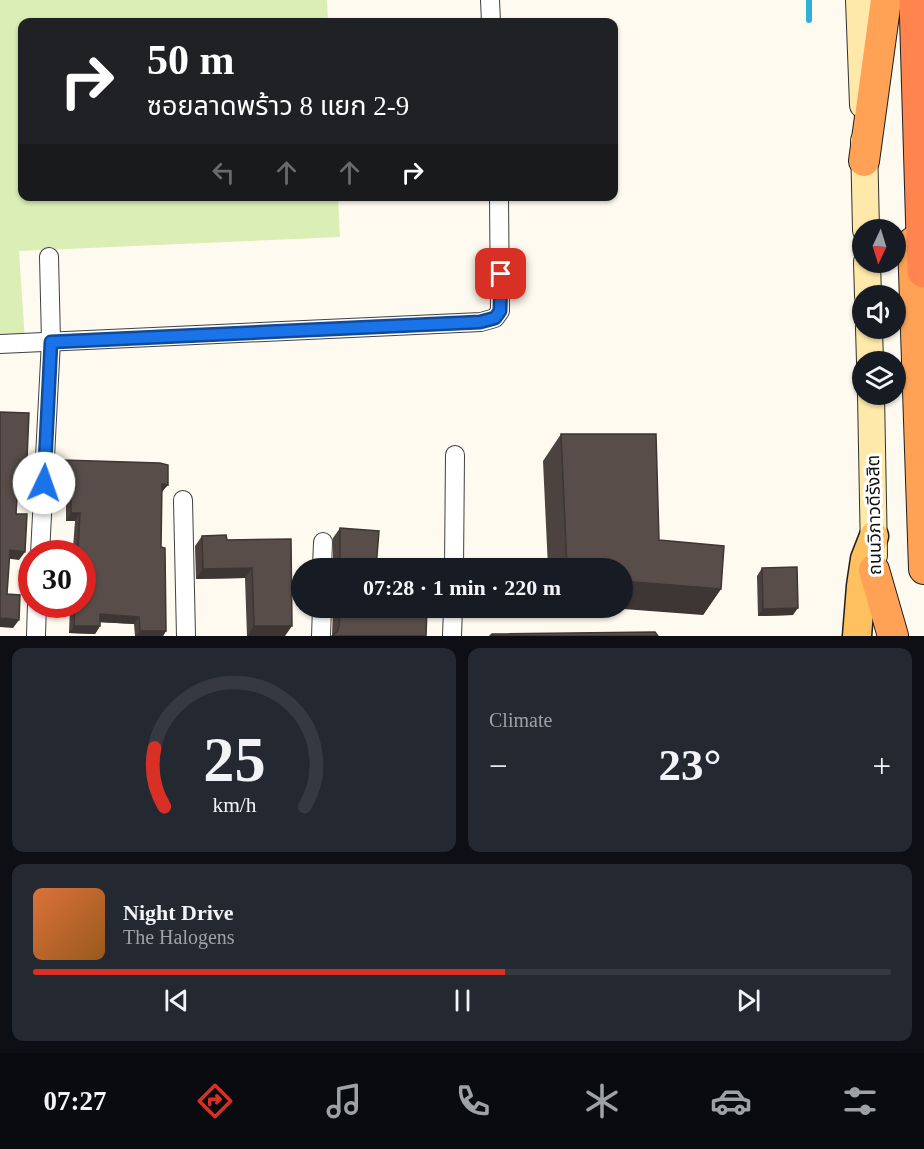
<!DOCTYPE html>
<html lang="en">
<head>
<meta charset="utf-8">
<style>
	body { margin:0; font-family:"Times New Roman","Noto Sans Thai",serif; background:#242831; color:#f1f3f6; height:100vh; display:flex; flex-direction:column; font-size:22px; white-space:nowrap }
	* { box-sizing:border-box; margin:0 }
	p { font-size:20px; color:#9ea1a6 }
	.icon { flex:none; width:33px; height:33px; fill:none; stroke:currentColor; stroke-width:2; stroke-linecap:round; stroke-linejoin:round }
	.map { position:relative; height:636px; overflow:hidden }
	.sheet { display:flex; flex-direction:column; gap:12px; padding:12px; background:#0d0f14; flex:1 }
	.sheet>* { flex:none }
	.hud { position:absolute; left:18px; top:18px; width:600px; height:183px; border-radius:12px; box-shadow:0 2px 4px #0004; background:#202124; color:#fff; overflow:hidden }
	.needle { width:39px; rotate:184deg }
	.controls { position:absolute; left:852px; top:219px; display:grid; gap:12px }
	.controls a { display:grid; place-items:center; width:54px; height:54px; border-radius:50%; background:#171b24; box-shadow:0 2px 4px #0004; font-size:30px }
	.speed { position:absolute; left:18px; top:540px; display:flex; gap:12px; font-size:30px; font-weight:700; text-align:center }
	.speed>* { display:grid; place-content:center; width:78px; height:78px; border-radius:50%; background:#171b24; box-shadow:0 2px 4px #0004; line-height:1 }
	.speed .limit { border:9px solid #d22; background:#fff; color:#111 }
	.pin { position:absolute; display:grid; place-items:center; width:51px; height:51px; color:#fff; margin:-26px; border-radius:12px; box-shadow:0 3px 9px #0006 }
	.me { position:absolute; width:66px; margin:-33px; rotate:3deg; stroke-linejoin:round; filter:drop-shadow(0 0 4px #0008) }
	.turn { display:flex; align-items:center; gap:21px; height:126px; padding:0 30px; font-size:27px }
	.turn .icon { width:78px; height:78px; stroke-width:2.5 }
	.turn b { display:block; font-size:42px; line-height:51px }
	.lanes { display:flex; align-items:center; height:57px; padding:0 30px; background:#0003; justify-content:center; gap:30px; direction:ltr }
	.lanes .off { opacity:.35 }
	.big { font-size:45px; font-weight:600; line-height:1.1 }
	.sheet .widget { flex:1; display:flex; flex-direction:column; justify-content:center; gap:9px; min-width:0; padding:0 21px; border-radius:12px; background:#242831 }
	.sheet .dial { align-items:center; gap:0 }
	.dial svg { height:156px; overflow:visible; fill:none; stroke:#363941; stroke-width:7; stroke-linecap:round; text-anchor:middle }
	.dial text { fill:#f1f3f6; stroke:none }
	.song { display:flex; align-items:center; gap:18px }
	.cover { width:72px; height:72px; border-radius:9px; background:linear-gradient(135deg,hsl(20 70% 55%),hsl(30 70% 35%)) }
	.played { height:6px; border-radius:3px; background:linear-gradient(90deg,#d93025 55%,#363941 55%) }
	.keys { display:flex; justify-content:space-around; direction:ltr }
	.heat { display:flex; justify-content:space-between; align-items:center; font-size:33px; direction:ltr }
	.sheet .tiles { flex:1; display:grid; gap:12px; grid-template-columns:1fr 1fr }
	.widget:last-child { grid-column:span 2 }
	.trip { position:absolute; left:291px; top:558px; width:342px; height:60px; border-radius:30px; background:#171b24; box-shadow:0 2px 4px #0004; font-weight:600; line-height:60px; text-align:center }
	.menu { display:flex; height:96px; justify-content:space-around; align-items:center; background:#090b0e; color:#9ea1a6 }
	.menu .icon { width:42px; height:42px }
	.menu .current { color:#d93025 }
	.menu b { font-size:27px; color:#f1f3f6 }
	.map>svg:first-child { display:block }
</style>
</head>
<body>
<div class="map">
<svg width="924" height="636" viewBox="0 0 924 636">
	<rect width="100%" height="100%" fill="#fffaef"/>
	<path fill="#dbeeb5" d="M0 0H327L328 22H22V196L338 197 340 237 19 251 25 341 0 342Z"/>
	<g fill="none" stroke-linecap="round" stroke-linejoin="round">
		<path stroke="#2fafd9" stroke-width="6" d="M809 0V20"/>
		<g stroke="#414141" stroke-width="20">
			<g id="minor">
				<path d="M490 0 491 22"/>
				<path d="M0 344 481 322 495 318 500 311 499 196"/>
				<path d="M183 500 186 636"/>
				<path d="M40 554 51 341 49 257"/>
				<path d="M322 568 323 542"/>
				<path d="M454 568 455 455"/>
				<path d="M36 636 37 604"/>
				<path d="M321 636 322 608"/>
				<path d="M452 636 453 608"/>
			</g>
		</g>
		<g stroke="#303030" stroke-width="28">
			<g id="secondary">
				<path d="M859 0 863 105"/>
				<path d="M864 141 866 230"/>
				<path d="M867 262 868 296"/>
				<path d="M869 328 870 362"/>
				<path d="M871 394 874 555"/>
			</g>
		</g>
		<g stroke="#1f1f1f" stroke-width="31">
			<path id="primary" d="M857 636 861 586 865 559 874 536"/>
		</g>
		<g stroke="#1f1f1f" stroke-width="32">
			<g id="trunk">
				<path d="M864 161 886 0"/>
				<path d="M913 242 924 569"/>
				<path d="M874 570 893 636"/>
			</g>
		</g>
		<g stroke="#1f1f1f" stroke-width="35">
			<path id="motorway" d="M916 0 924 271"/>
		</g>
		<use href="#minor" stroke="#fff" stroke-width="18"/>
		<use href="#secondary" stroke="#ffe9aa" stroke-width="26"/>
		<use href="#primary" stroke="#ffc05f" stroke-width="28"/>
		<use href="#trunk" stroke="#ffa256" stroke-width="30"/>
		<use href="#motorway" stroke="#ff844d" stroke-width="33"/>
	</g>
	<g fill="#4c423f">
		<path d="M561 434 659 540 721 589 703 615 622 568H548L543 461Z"/>
		<path d="M62 460 162 492 161 547 166 631 163 636H135L134 624 100 622V626L95 634 69 633 70 606 48 605 82 604V554H52L56 548H73L75 521H66V487L55 486 57 467Z"/>
		<path d="M340 528 376 568 333 567V538Z"/>
		<path d="M202 536 227 540 291 539 285 636H247L245 578 196 579 195 546Z"/>
		<path d="M762 568 793 615 758 616 757 576Z"/>
		<path d="M333 608H427L332 636Z"/>
	</g>
	<g fill="#3e3633">
		<path d="M61 479 71 480 66 487 55 486Z"/>
		<path d="M18 481 26 482 20 490 13 489Z"/>
		<path d="M162 484 168 485 162 492 157 491Z"/>
		<path d="M71 513H80L75 521H66Z"/>
		<path d="M10 550 25 552 19 560 4 558Z"/>
		<path d="M252 568 245 578 196 579 203 569Z"/>
		<path d="M622 581 721 589 703 615 610 608H622Z"/>
		<path d="M49 604H71L70 606Z"/>
		<path d="M798 608 793 615 758 616 763 609Z"/>
		<path d="M100 614 139 617 134 624 95 622Z"/>
		<path d="M0 618 19 620 13 628 0 627Z"/>
		<path d="M74 626H100L95 634 69 633Z"/>
		<path d="M254 626H292L285 636H247Z"/>
		<path d="M140 631H166L163 636H136Z"/>
	</g>
	<g fill="#584d49" stroke="#3e3633" stroke-width="1.5">
		<path d="M0 412 29 413 26 482 18 481 16 514H27L25 552 10 550 7 594 20 595 19 620 0 618Z"/>
		<path d="M561 434H656L659 540 724 546 721 589 622 581V568H567Z"/>
		<path d="M62 460 160 463 168 465V485L162 484 161 547 165 548 166 631H140L139 617 100 614V626H74L75 604H82V554H56V548H78L80 513H71V480L61 479Z"/>
		<path d="M340 528 379 531 376 568H331L338 564 340 559Z"/>
		<path d="M226 535 227 540 291 539 292 626H254L252 568 203 569 202 536Z"/>
		<path d="M797 567 798 608 763 609 762 568Z"/>
		<path d="M340 608H427L426 636H332L337 632 339 626Z"/>
		<path d="M655 632 658 636H490L492 634Z"/>
	</g>
	<g fill="none" stroke-linecap="round" stroke-linejoin="round">
		<g stroke="#114b97" stroke-width="15">
			<path id="route" d="M44 483 51 342 480 322 495 318 500 311 501 274"/>
		</g>
		<use href="#route" stroke="#1a73e8" stroke-width="10"/>
	</g>
	<g text-anchor="middle" dominant-baseline="central" stroke-width="6" stroke-linejoin="round" paint-order="stroke">
		<g font-size="18" fill="#0e0e0e" stroke="#fff">
			<text transform="translate(874 515) rotate(-91)">ถนนวิภาวดีรังสิต</text>
		</g>
	</g>
</svg>
<div class="controls">
<a><svg class="needle" viewBox="-14 -14 28 28"><path d="M0-13l5 13h-10z" fill="#e53935"/><path d="M0 13l5-13h-10z" fill="#9ea1a6"/></svg></a>
<a><svg class="icon" aria-label="sound" viewBox="0 0 24 24"><path d="M4 9h4l5-4v14l-5-4H4zM17 9q2 3 0 6"/></svg></a>
<a><svg class="icon" aria-label="layers" viewBox="0 0 24 24"><path d="M12 4l9 5-9 5-9-5zM3 14l9 5 9-5"/></svg></a>
</div>
<div class="speed"><div class="limit">30</div></div>
<div class="pin" style="left:501px;top:274px;background:#d93025"><svg class="icon" aria-label="arrive" viewBox="0 0 24 24"><path d="M6 21V4h12l-3 4 3 4H6"/></svg></div>
<svg class="me" style="left:44px;top:483px" viewBox="-20 -20 40 40"><circle r="19" fill="#fff"/><path d="M0-13L10 11 0 6-10 11z" fill="#1a73e8"/></svg>
<div class="trip">07:28 · 1 min · 220 m</div>
<div class="hud">
<div class="turn"><svg class="icon" aria-label="right" viewBox="0 0 24 24"><path d="M7 20v-9h11M14 6l5 5-5 5"/></svg><div><b>50 m</b>ซอยลาดพร้าว 8 แยก 2-9</div></div>
<div class="lanes"><svg class="icon off" aria-label="left" viewBox="0 0 24 24"><path d="M17 20v-9H6M10 6l-5 5 5 5"/></svg><svg class="icon off" aria-label="ahead" viewBox="0 0 24 24"><path d="M12 20V5M6 11l6-6 6 6"/></svg><svg class="icon off" aria-label="ahead" viewBox="0 0 24 24"><path d="M12 20V5M6 11l6-6 6 6"/></svg><svg class="icon" aria-label="right" viewBox="0 0 24 24"><path d="M7 20v-9h11M14 6l5 5-5 5"/></svg></div>
</div>
</div>
<section class="sheet">
<div class="tiles">
<div class="widget dial"><svg viewBox="0 0 100 80">
<path d="M14 69A42 42 0 1 1 86 69"/>
<path d="M14 69A42 42 0 0 1 9 39" stroke="#d93025"/>
<text x="50" y="56" font-size="32" font-weight="700">25</text>
<text x="50" y="72" font-size="11">km/h</text>
</svg></div>
<div class="widget"><p>Climate</p>
<div class="heat"><a>−</a><b class="big">23°</b><a>+</a></div>
</div>
<div class="widget">
<div class="song"><i class="cover"></i><div><b>Night Drive</b><p>The Halogens</p></div></div>
<div class="played"></div>
<div class="keys"><svg class="icon" aria-label="previous" viewBox="0 0 24 24"><path d="M18 5L8 12l10 7zM5 5v14"/></svg><svg class="icon" aria-label="pause" viewBox="0 0 24 24"><path d="M8 5v14M16 5v14"/></svg><svg class="icon" aria-label="next" viewBox="0 0 24 24"><path d="M6 5l10 7-10 7zM19 5v14"/></svg></div>
</div>
</div>
</section>
<nav class="menu">
<b>07:27</b>
<svg class="icon current" aria-label="directions" viewBox="0 0 24 24"><path d="M12 3l9 9-9 9-9-9zM9 14v-3h6M13 9l2 2-2 2"/></svg>
<svg class="icon" aria-label="music" viewBox="0 0 24 24"><path d="M9 18V5l10-2v13"/><circle cx="6" cy="18" r="3"/><circle cx="16" cy="16" r="3"/></svg>
<svg class="icon" aria-label="phone" viewBox="0 0 24 24"><path d="M5 4h4l2 5-3 2q2 4 5 5l2-3 5 2v4C11 20 4 13 5 4z"/></svg>
<svg class="icon" aria-label="climate" viewBox="0 0 24 24"><path d="M12 3v18M4 7l16 10M4 17L20 7"/></svg>
<svg class="icon" aria-label="car" viewBox="0 0 24 24"><path d="M5 17H2v-5l4-1 3-4h7l3 4 3 1v5h-3M9 17h6M6 11h13"/><circle cx="7" cy="17" r="2"/><circle cx="17" cy="17" r="2"/></svg>
<svg class="icon" aria-label="filters" viewBox="0 0 24 24"><path d="M4 7h16M4 17h16"/><circle cx="9" cy="7" r="2"/><circle cx="15" cy="17" r="2"/></svg>
</nav>
</body>
</html>
